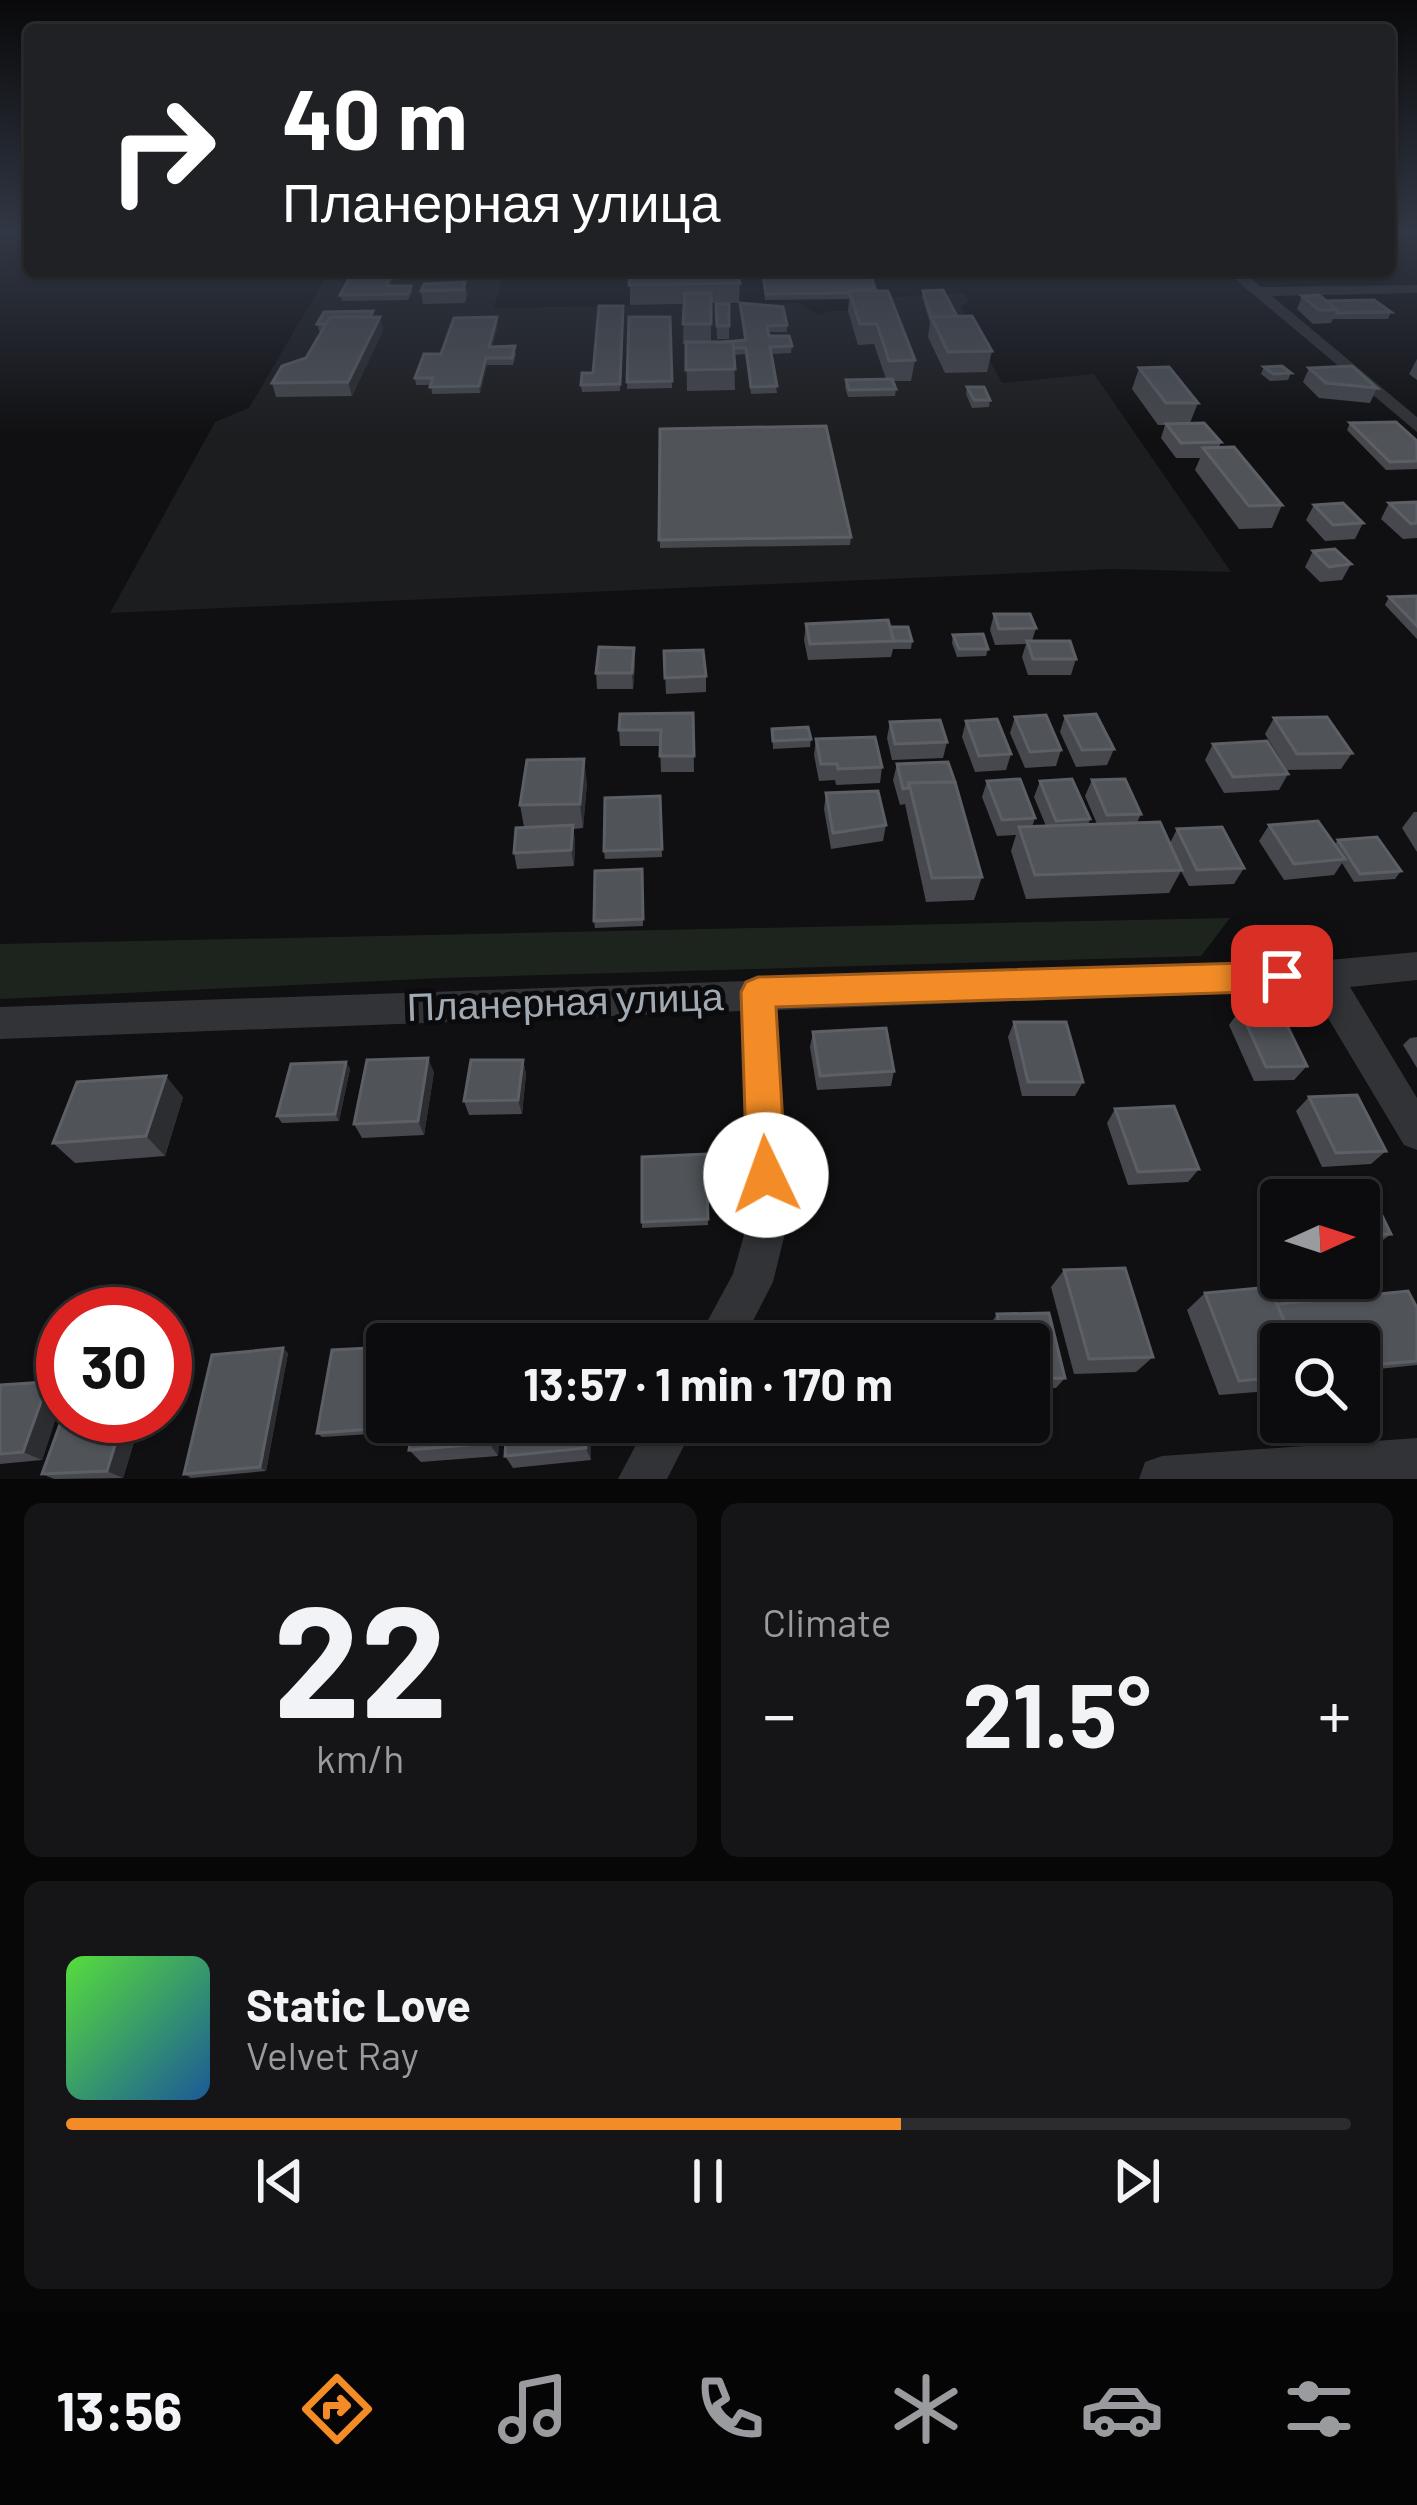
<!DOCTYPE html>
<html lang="en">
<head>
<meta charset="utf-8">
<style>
	body { margin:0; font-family:Barlow,sans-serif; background:#151517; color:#f1f3f6; height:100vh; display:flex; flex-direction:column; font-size:45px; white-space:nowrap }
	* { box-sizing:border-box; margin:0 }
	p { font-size:39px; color:#9a9b9e }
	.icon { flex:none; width:66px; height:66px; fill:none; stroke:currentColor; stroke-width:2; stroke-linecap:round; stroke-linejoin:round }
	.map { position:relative; height:1479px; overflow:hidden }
	.side { display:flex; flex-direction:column; gap:24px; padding:24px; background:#070708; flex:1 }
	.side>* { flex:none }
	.guide { position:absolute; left:24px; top:24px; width:1371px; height:252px; border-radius:12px; box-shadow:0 3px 9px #0004,0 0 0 3px #2c2c2e; background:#202124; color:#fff; overflow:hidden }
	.needle { width:78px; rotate:87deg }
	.buttons { position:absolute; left:1260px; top:1179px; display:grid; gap:24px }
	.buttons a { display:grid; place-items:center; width:120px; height:120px; border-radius:12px; background:#0c0c0e; box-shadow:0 3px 9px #0004,0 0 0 3px #2c2c2e; font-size:60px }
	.speed { position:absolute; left:36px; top:1287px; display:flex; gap:24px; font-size:60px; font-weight:700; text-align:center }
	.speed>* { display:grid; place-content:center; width:156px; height:156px; border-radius:50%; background:#0c0c0e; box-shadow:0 3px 9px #0004,0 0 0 3px #2c2c2e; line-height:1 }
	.speed .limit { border:18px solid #d22; background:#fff; color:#111 }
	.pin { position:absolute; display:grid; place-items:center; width:102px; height:102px; color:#fff; margin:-51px; border-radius:24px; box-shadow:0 6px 18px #0006 }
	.me { position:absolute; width:132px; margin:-66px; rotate:357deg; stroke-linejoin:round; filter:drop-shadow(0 0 9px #0008) }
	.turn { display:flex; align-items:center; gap:42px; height:252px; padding:0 60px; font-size:54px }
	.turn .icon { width:156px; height:156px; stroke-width:2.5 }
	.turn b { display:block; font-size:84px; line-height:102px }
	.big { font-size:90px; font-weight:700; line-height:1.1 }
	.side .card { flex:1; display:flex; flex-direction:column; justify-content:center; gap:18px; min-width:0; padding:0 42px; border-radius:18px; background:#151517 }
	.side .dial { align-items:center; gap:0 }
	.dial b { font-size:156px; line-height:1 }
	.song { display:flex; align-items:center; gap:36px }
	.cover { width:144px; height:144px; border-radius:18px; background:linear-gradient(135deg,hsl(110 70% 55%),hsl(210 70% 35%)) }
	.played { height:12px; border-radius:6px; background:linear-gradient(90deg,#f38c27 65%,#2c2c2e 65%) }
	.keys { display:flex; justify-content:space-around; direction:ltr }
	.heat { display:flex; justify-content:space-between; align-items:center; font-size:66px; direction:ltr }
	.side .tiles { flex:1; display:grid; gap:24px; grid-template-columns:1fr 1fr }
	.card:last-child { grid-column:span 2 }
	.trip { position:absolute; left:366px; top:1323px; width:684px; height:120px; border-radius:12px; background:#0c0c0e; box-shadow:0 3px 9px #0004,0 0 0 3px #2c2c2e; font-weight:700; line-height:120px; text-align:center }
	.menu { display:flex; height:192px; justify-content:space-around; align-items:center; background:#050506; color:#9a9b9e }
	.menu .icon { width:84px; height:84px }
	.menu .active { color:#f38c27 }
	.menu b { font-size:54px; color:#f1f3f6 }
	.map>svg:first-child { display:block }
</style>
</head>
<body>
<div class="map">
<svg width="1417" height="1479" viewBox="0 0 1417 1479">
	<rect width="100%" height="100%" fill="#101012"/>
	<path fill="#1c1d1f" d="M330 270H504L494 308 799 303 818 315 830 311 885 310 882 300 895 297 964 293 969 302 960 306 1002 383 1094 374 1231 572 1113 569 110 613 215 422 249 408Z"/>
	<path fill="#1d241d" d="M1230 918 1201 956 441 978 0 999V944Z"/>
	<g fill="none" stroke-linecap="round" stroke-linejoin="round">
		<g fill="#313337" fill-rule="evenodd">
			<path d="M1224 270H1240L1261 287 1417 285V293L1272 296 1417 417V432Z"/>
			<path d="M1417 952V980L1350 987 1417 1098V1150L1404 1145 1328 1018 1317 990 776 1010 788 1221 773 1282 741 1344H695L733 1274 748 1221 742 1011 0 1039V1007L747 981 758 977 767 980 1329 960Z"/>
			<path d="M648 1422H696L667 1479H618Z"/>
			<path d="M1417 1438V1479H1139L1145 1462 1162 1456Z"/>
		</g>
	</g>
	<g fill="#46484d">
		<path d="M442 270H489L487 278 443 279Z"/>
		<path d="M1001 270H1058L1056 275 1004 276Z"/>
		<path d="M1062 270H1093L1091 274H1065Z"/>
		<path d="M762 271 875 291 915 360 911 381H893L896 389 895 396 848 397 845 387 846 380 886 379 874 344 858 345 848 311 849 299 765 300Z"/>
		<path d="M630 273 740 283 739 303H711V342L744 340 740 303 787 325V332H768L769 336 792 346 791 353 771 354 777 393 751 394 745 354 734 355 735 390 687 391 686 344H683L684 304 630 305Z"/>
		<path d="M465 282 467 295 465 303 423 304 421 291Z"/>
		<path d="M390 286H411L412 292 408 300 342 301 340 295Z"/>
		<path d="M923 291 992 351 987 372 945 373 928 337 930 323 922 297Z"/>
		<path d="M1302 296 1327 301 1391 312 1388 319H1333L1331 323 1313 324 1297 309Z"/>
		<path d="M716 304H729V339H717Z"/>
		<path d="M623 306 620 391 582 392 581 385 593 373Z"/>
		<path d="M375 317 383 330 352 396 276 397 272 383 306 358 322 331H319L317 324Z"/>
		<path d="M629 317H670L672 388 627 389Z"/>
		<path d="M498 324 492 347 516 353 513 365H487L480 393 432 394 431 385H416L415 378 441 354Z"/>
		<path d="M1417 359V380L1409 374Z"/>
		<path d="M1264 367 1291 373 1288 380 1270 381 1261 374Z"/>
		<path d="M1139 368 1198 403 1190 423 1221 442 1219 447 1282 505 1272 528 1239 529 1195 470 1200 458H1176L1161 438 1165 425H1158L1132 389Z"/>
		<path d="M1309 368 1377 388 1370 403 1319 398 1303 382Z"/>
		<path d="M967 387 990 400 989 407 972 408 966 394Z"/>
		<path d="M1350 423 1417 441V469L1386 470 1347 430Z"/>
		<path d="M660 429 851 537 850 545 660 548Z"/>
		<path d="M1417 502V538L1403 539 1381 519 1389 503Z"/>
		<path d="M1314 505 1363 523 1355 539 1325 541 1306 520Z"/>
		<path d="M1313 551 1351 564 1342 580 1320 582 1305 567Z"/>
		<path d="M1417 596V639L1385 605 1389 597Z"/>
		<path d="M994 614 1036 628 1032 641 1076 659 1071 675H1028L1022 657 1026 644 995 645 990 630Z"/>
		<path d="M806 624 890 627 912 641 911 649H893L891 657 808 660 804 640Z"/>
		<path d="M953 635 988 649 986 656 957 657 952 643Z"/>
		<path d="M664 651 706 676V692L666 694Z"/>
		<path d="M635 664 633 689H597L596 673Z"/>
		<path d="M693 713 694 772H661L660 746H620L619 730Z"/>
		<path d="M1065 716 1114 749 1107 765 1076 767 1060 732Z"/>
		<path d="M1015 717 1061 750 1056 766 1025 768 1010 733Z"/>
		<path d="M1274 718 1352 753 1341 769 1287 770 1265 734Z"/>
		<path d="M966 721 1011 754 1006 770 975 772 962 737Z"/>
		<path d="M890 722 947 742 943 758 892 760 887 738Z"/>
		<path d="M772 729 811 739 810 747 773 749Z"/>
		<path d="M816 739 882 767 880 783 836 785 835 780 819 781 814 755Z"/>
		<path d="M1213 744 1288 774 1279 790 1224 793 1205 760Z"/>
		<path d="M897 764 982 877 974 900 926 902 905 804 900 805 893 780Z"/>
		<path d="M1092 780 1141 814 1137 823 1170 843 1177 829 1244 868 1234 884 1189 886 1181 871 1169 893 1026 899 1011 851 1016 835 997 836 982 797 987 781 1035 818 1032 827 1046 826 1034 797 1040 781 1090 819 1088 825 1097 824 1085 796Z"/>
		<path d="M587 783 583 828 573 829 575 841 574 866 517 869 514 853 524 827 520 805Z"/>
		<path d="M826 793 886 825 883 841 831 849 824 809Z"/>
		<path d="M660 796 662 857 605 859 604 851Z"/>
		<path d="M1414 812H1417V852L1402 828Z"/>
		<path d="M1269 825 1335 844 1338 840 1401 871 1395 879 1354 882 1342 863 1334 875 1284 880 1259 841Z"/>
		<path d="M642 869 643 926 595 928 594 921Z"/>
		<path d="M1240 1010 1307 1066 1294 1080 1254 1081 1229 1025Z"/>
		<path d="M1014 1022 1083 1082 1075 1096H1022L1008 1037Z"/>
		<path d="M813 1032 894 1071 891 1086 817 1090 810 1047Z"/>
		<path d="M1417 1037V1068L1403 1045 1410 1038Z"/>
		<path d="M523 1060 526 1074 522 1114 469 1115 464 1101Z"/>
		<path d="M346 1062 350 1069 339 1121 282 1123 277 1116Z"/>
		<path d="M434 1072 424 1135 362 1138 354 1124Z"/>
		<path d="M183 1097 165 1156 75 1163 53 1143Z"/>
		<path d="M1309 1097 1386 1151 1371 1164 1322 1167 1296 1111Z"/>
		<path d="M1115 1109 1199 1169 1188 1182 1128 1185 1107 1123Z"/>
		<path d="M706 1154 708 1225 642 1228V1222Z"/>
		<path d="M1368 1187 1391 1234 1375 1246H1359V1200H1281V1212L1277 1202 1290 1189Z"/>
		<path d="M1064 1270 1153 1357 1136 1372 1074 1374 1051 1287Z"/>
		<path d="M1205 1293 1277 1304 1417 1308V1365L1359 1371V1344H1281V1390L1219 1395 1187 1310Z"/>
		<path d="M1049 1313 1065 1378 1056 1388H1029V1344H994L990 1325 997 1314Z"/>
		<path d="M288 1353 266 1471 191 1478 184 1474Z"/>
		<path d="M48 1382 63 1390V1396L42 1460 0 1464V1385Z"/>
		<path d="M63 1416H142L123 1478 54 1479 42 1474Z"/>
		<path d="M389 1422 387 1433 322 1437 317 1433Z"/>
		<path d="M500 1422 498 1456 421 1462 409 1450Z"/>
		<path d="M507 1422H591V1460L513 1468 505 1456Z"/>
	</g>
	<g fill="#2c2d31">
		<path d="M394 270H398L387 292 386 286Z"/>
		<path d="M380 317 383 330 352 396 348 382Z"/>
		<path d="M497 317 498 324 490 354 489 347Z"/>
		<path d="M486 358 487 365 480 393 479 386Z"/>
		<path d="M634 648 635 664 633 689 632 673Z"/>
		<path d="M584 759 587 783 583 828 580 804Z"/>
		<path d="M573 825 575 841 574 866 571 850Z"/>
		<path d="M428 1058 434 1072 424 1135 418 1121Z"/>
		<path d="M523 1060 526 1074 522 1114 518 1100Z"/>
		<path d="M346 1062 350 1069 339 1121 335 1114Z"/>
		<path d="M166 1076 183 1097 165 1156 146 1136Z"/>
		<path d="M283 1348 288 1353 266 1471 260 1467Z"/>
		<path d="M48 1382 63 1390V1396L42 1460 23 1452Z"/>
		<path d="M387 1402V1422H389L387 1433 383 1428Z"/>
		<path d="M124 1416H142L123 1478 107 1471Z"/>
		<path d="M491 1422H500L498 1456 489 1443Z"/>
		<path d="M587 1422H591V1460L586 1448Z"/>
	</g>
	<g fill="#505358" stroke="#5c6066" stroke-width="3">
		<path d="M354 270H394L386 286H411L407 294 340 295Z"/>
		<path d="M853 270 854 272 869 271 875 288 849 291 850 293 766 294 762 271Z"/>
		<path d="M737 271 740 283 629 285 630 273Z"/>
		<path d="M465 282 463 290 421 291 424 284Z"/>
		<path d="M943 290 957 316 931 317 923 291Z"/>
		<path d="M849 291H888L915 360 889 361 877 324H860Z"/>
		<path d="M685 293H711V324H683Z"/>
		<path d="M1319 295 1337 310H1319L1302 296Z"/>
		<path d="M1374 300 1391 312 1337 313V310L1326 301Z"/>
		<path d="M740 303 783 307 787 325 767 326 769 336H789L792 346 770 347 777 386 751 387 746 348H733V342H723L746 340Z"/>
		<path d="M716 304H729V326H717Z"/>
		<path d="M599 306H623L620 384 581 385 582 373H593Z"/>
		<path d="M373 311 370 317H330L326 324H317L324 312Z"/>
		<path d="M972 316 992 351 948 352 931 317Z"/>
		<path d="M330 317H380L348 382 272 383 282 366 306 358Z"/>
		<path d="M497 317 489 347 515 346 512 358H486L479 386 430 387 433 378H415L424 354H441L454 318Z"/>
		<path d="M629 317H670L672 381 627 382Z"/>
		<path d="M686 342H733L735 369 686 370Z"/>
		<path d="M1282 366 1291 373 1273 374 1264 367Z"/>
		<path d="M1352 366 1377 388 1326 383 1309 368Z"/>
		<path d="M1169 367 1198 403H1166L1139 368Z"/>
		<path d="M892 379 896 389 849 390 846 380Z"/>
		<path d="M967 387H984L990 400H974Z"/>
		<path d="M1396 422 1417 441V461L1390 462 1350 423Z"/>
		<path d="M1204 423 1221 442 1181 443 1166 424Z"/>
		<path d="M826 426 851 537 659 540 660 429Z"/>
		<path d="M1234 447 1282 505 1249 506 1203 448Z"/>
		<path d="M1417 502V523L1411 524 1389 503Z"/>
		<path d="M1343 503 1363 523 1333 525 1314 505Z"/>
		<path d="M1335 549 1351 564 1329 567 1313 551Z"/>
		<path d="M1417 596V626L1389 597Z"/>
		<path d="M994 614H1030L1036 628 999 629Z"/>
		<path d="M888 620 894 641 810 644 806 624Z"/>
		<path d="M890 627H908L912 641H891H894Z"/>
		<path d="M983 634 988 649H959L953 635Z"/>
		<path d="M1027 641H1070L1076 659H1033Z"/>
		<path d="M599 647 634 648 632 673H596Z"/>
		<path d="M703 650 706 676 665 678 664 651Z"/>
		<path d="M693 713 694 756H660L661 730H619L620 714Z"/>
		<path d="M1096 714 1114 749 1082 750 1065 716Z"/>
		<path d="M1046 715 1061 750 1030 752 1015 717Z"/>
		<path d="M1327 717 1352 753 1297 754 1274 718Z"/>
		<path d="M997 719 1011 754 979 756 966 721Z"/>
		<path d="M940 720 947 742 895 744 890 722Z"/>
		<path d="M808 727 811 739 773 741 772 729Z"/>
		<path d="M875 737 882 767 838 769 837 764H821L816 739Z"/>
		<path d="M1267 741 1288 774 1233 777 1213 744Z"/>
		<path d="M584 759 580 804 520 805 527 760Z"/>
		<path d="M948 762 955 782 909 783 908 788 903 789 897 764Z"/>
		<path d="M1020 779 1035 818 1002 820 987 781Z"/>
		<path d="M1072 779 1090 819 1056 821 1040 781Z"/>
		<path d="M1125 779 1141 814 1107 815 1092 780Z"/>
		<path d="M955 782 982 877 932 878 909 783Z"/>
		<path d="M878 791 886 825 833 833 826 793Z"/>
		<path d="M660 796 662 849 604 851 605 798Z"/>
		<path d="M1318 821 1345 859 1294 864 1269 825Z"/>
		<path d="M1160 822 1182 870 1035 875 1019 827Z"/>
		<path d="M573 825 571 850 514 853 516 828Z"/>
		<path d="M1222 827 1244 868 1197 870 1177 829Z"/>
		<path d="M1377 837 1401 871 1360 874 1338 840Z"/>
		<path d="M642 869 643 919 594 921 595 871Z"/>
		<path d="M1279 1009 1307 1066 1266 1067 1240 1010Z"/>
		<path d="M1014 1022H1066L1083 1082H1028Z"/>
		<path d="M886 1028 894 1071 820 1076 813 1032Z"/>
		<path d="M428 1058 418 1121 354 1124 367 1060Z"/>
		<path d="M471 1060H523L518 1100 464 1101Z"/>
		<path d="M346 1062 335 1114 277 1116 291 1064Z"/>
		<path d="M166 1076 146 1136 53 1143 77 1082Z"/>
		<path d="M1357 1095 1386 1151 1336 1153 1309 1097Z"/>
		<path d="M1174 1106 1199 1169 1138 1172 1115 1109Z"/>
		<path d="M706 1154 708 1219 642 1222V1157Z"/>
		<path d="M1368 1187 1391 1234 1359 1235V1200H1295L1290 1189Z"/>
		<path d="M1125 1268 1153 1357 1089 1359 1064 1270Z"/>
		<path d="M1270 1287 1294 1344H1281V1377L1239 1381 1205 1293Z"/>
		<path d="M1408 1291 1417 1308V1361L1359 1366V1344H1294L1277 1304Z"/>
		<path d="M1049 1313 1065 1378 1029 1379V1344H1003L997 1314Z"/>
		<path d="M924 1329 927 1344H866L865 1335Z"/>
		<path d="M387 1347V1402L383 1428 317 1433 332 1350Z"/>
		<path d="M283 1348 260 1467 184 1474 212 1355Z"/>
		<path d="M48 1382 23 1452 0 1454V1385Z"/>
		<path d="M63 1416H124L107 1471 42 1474Z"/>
		<path d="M413 1422H491L489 1443 409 1450Z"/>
		<path d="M507 1422H587L586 1448 505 1456Z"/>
	</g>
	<linearGradient id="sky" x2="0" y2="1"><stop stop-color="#09090a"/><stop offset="0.53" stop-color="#313744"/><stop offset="1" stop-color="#313744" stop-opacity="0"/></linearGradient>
	<rect width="1417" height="438" fill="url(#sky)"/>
	<path fill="#f38c27" stroke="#9e5b19" stroke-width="3" d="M1282 962 1294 966 1298 976 1294 987 1282 991 776 1007 786 1175 780 1189 766 1195 752 1189 747 1175 741 992 746 982 758 977Z"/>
	<g text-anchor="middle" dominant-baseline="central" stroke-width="10" stroke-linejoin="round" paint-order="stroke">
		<g font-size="39" fill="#a1aab3" stroke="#0b0b0d">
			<text transform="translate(565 1000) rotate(-2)">Планерная улица</text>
		</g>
	</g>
</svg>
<div class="buttons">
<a><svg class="needle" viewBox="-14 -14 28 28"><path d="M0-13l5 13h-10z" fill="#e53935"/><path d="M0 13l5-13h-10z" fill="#9a9b9e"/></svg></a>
<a><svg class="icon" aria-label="search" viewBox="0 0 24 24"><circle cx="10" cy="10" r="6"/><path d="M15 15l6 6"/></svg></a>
</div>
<div class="speed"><div class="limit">30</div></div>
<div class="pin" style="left:1282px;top:976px;background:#d93025"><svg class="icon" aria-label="arrive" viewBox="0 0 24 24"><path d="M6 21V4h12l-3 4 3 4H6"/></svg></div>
<svg class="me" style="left:766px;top:1175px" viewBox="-20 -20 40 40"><circle r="19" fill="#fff"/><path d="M0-13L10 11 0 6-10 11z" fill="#f38c27"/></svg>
<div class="trip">13:57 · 1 min · 170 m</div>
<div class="guide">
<div class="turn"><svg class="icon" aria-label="right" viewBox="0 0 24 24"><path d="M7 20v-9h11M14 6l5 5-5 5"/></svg><div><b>40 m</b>Планерная улица</div></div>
</div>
</div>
<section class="side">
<div class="tiles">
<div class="card dial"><b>22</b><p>km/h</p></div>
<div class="card"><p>Climate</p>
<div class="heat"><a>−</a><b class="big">21.5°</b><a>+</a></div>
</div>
<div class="card">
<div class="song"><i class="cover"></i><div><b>Static Love</b><p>Velvet Ray</p></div></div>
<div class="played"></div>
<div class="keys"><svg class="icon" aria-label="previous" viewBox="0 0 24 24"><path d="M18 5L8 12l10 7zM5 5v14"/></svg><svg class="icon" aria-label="pause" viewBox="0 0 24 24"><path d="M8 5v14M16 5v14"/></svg><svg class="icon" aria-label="next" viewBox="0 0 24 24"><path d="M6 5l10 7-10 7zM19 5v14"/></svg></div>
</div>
</div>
</section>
<nav class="menu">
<b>13:56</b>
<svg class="icon active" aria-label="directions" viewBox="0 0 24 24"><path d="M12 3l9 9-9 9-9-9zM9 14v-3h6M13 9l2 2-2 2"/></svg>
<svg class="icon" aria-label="music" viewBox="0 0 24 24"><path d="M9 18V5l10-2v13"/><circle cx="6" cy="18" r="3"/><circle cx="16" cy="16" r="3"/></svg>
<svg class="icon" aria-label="phone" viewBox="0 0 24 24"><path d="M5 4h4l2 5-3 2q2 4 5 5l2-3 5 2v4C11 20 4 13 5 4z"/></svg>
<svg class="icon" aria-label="climate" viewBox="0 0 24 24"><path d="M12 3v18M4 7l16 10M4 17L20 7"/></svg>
<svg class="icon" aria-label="car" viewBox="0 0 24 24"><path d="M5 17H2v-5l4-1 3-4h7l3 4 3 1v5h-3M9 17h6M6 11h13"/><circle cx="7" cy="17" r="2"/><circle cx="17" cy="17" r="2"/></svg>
<svg class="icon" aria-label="filters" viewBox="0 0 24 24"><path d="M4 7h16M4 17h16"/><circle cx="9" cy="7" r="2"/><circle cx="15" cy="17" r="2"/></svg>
</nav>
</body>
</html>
